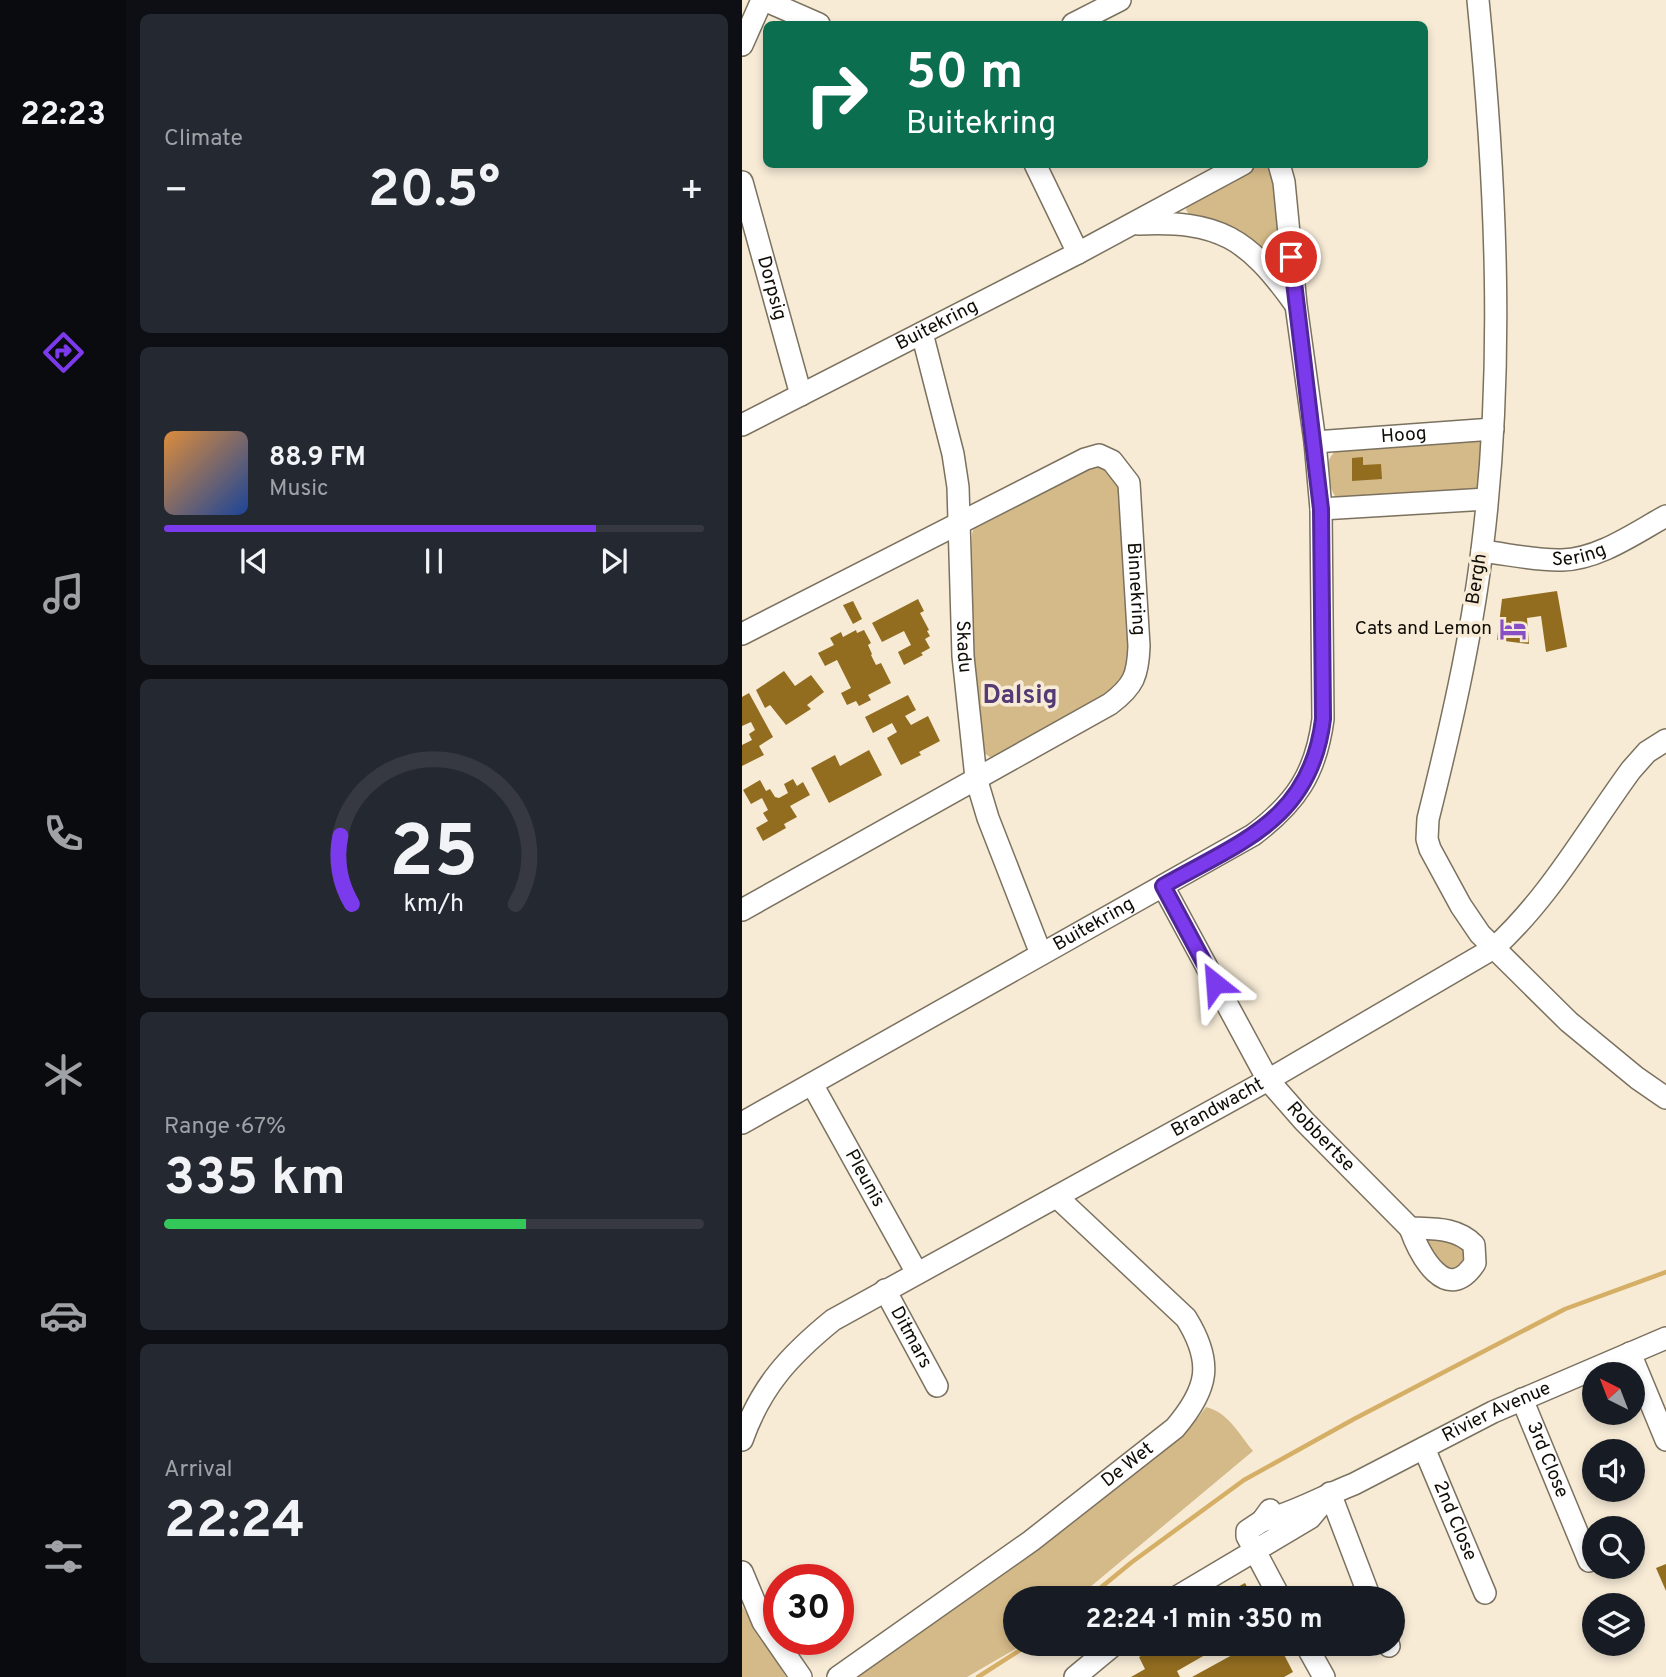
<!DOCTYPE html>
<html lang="en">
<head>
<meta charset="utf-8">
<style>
	body { margin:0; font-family:Overpass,sans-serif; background:#242831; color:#f1f3f6; height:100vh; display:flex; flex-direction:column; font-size:26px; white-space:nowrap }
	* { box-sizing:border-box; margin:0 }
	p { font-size:23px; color:#9ea1a6 }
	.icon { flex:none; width:38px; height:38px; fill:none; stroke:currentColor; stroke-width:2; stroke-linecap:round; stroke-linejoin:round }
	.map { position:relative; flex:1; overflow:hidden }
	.details { display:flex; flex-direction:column; gap:14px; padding:14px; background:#0d0f14; width:616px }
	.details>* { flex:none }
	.hud { position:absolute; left:21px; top:21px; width:665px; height:147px; border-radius:10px; box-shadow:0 4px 10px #0003; background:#0b6e4f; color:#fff; overflow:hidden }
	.needle { width:46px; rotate:318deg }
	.fabs { position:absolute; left:840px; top:1362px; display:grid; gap:14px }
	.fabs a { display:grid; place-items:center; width:63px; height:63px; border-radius:50%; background:#171b24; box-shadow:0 4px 10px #0003; font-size:35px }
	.speed { position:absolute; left:21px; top:1564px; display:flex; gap:14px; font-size:35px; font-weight:700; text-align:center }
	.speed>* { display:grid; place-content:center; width:91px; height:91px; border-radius:50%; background:#171b24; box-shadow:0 4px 10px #0003; line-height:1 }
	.speed .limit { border:10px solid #d22; background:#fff; color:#111 }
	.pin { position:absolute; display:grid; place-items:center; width:60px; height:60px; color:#fff; margin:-30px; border:4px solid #fff; border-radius:50%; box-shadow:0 2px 7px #0007 }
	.me { position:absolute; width:77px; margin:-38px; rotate:332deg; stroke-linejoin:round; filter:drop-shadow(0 0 5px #0008) }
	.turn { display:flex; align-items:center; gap:24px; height:147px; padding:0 28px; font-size:32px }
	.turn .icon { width:91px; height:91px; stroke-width:2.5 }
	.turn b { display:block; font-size:49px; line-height:60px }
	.big { font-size:52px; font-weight:700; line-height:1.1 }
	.details .tile { flex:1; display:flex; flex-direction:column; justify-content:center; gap:10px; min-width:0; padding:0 24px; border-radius:10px; background:#242831 }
	.details .dial { align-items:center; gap:0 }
	.dial svg { height:182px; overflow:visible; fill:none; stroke:#363941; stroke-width:7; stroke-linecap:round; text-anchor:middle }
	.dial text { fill:#f1f3f6; stroke:none }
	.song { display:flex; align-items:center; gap:21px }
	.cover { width:84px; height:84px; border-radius:10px; background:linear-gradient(135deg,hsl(30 70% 55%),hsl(220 70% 35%)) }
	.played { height:7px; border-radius:4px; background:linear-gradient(90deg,#7c3aed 80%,#363941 80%) }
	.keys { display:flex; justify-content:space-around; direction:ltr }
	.heat { display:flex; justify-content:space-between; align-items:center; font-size:38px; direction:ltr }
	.charge { height:10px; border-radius:5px; background:linear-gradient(90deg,#34c759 67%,#363941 0) }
	.trip { position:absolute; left:261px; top:1586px; width:402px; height:70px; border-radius:35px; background:#171b24; box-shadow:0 4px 10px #0003; font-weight:700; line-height:70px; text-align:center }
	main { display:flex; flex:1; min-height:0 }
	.menu { display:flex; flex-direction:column; width:126px; justify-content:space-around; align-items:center; background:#090b0e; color:#9ea1a6 }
	.menu .icon { width:49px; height:49px }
	.menu .selected { color:#7c3aed }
	.menu b { font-size:32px; color:#f1f3f6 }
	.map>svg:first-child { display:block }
</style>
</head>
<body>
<main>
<nav class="menu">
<b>22:23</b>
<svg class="icon selected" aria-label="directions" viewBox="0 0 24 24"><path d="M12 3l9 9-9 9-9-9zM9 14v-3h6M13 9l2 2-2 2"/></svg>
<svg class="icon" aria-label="music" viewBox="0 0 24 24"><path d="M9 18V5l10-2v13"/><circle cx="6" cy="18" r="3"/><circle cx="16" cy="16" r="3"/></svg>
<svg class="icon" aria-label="phone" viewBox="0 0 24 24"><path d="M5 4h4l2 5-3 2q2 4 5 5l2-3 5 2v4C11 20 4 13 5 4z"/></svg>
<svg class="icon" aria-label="climate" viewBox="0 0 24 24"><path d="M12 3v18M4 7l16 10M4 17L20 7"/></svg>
<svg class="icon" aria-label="car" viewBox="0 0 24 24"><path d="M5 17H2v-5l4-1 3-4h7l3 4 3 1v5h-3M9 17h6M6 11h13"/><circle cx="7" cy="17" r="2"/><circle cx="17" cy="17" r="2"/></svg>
<svg class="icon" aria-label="filters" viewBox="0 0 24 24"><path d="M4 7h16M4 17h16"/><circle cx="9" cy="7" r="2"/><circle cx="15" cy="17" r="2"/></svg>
</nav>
<section class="details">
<div class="tile"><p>Climate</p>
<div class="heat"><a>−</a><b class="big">20.5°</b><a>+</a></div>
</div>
<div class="tile">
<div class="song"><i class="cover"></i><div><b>88.9 FM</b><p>Music</p></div></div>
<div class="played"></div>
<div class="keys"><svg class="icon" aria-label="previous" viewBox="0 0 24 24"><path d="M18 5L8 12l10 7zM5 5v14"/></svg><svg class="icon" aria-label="pause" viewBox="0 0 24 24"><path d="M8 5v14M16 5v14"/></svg><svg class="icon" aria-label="next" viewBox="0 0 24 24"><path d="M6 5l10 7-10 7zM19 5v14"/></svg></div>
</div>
<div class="tile dial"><svg viewBox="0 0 100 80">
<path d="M14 69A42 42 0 1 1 86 69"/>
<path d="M14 69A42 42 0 0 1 9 39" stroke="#7c3aed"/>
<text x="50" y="56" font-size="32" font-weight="700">25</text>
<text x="50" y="72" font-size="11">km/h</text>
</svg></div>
<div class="tile"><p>Range · 67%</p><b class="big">335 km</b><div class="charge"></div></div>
<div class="tile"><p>Arrival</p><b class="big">22:24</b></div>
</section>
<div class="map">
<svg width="924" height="1677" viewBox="0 0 924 1677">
	<rect width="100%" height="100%" fill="#f7ebd6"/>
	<g fill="#d5ba89">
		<path d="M514 165H531L540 257 531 259C503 236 484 221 447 214L444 210 447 201Z"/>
		<path d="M734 440 740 443 736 487 728 491 608 499 594 498C585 483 579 459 597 449Z"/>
		<path d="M351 462 377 474 390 657 379 687 255 758H249L241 752 226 607 230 534 232 527Z"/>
		<path d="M680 1239 716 1242 723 1246 722 1267 704 1270Z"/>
		<path d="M464 1407C486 1412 497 1434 511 1451L335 1598H273V1643H281L277 1647 225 1677H111L419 1451 455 1419Z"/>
		<path d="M0 1606 44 1677H0Z"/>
	</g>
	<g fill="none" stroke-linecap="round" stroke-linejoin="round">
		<g stroke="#d6af66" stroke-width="4.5">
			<path d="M346 1598 390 1562 502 1480 612 1419 823 1309 924 1272"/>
			<path d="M236 1677 289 1643"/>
		</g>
	</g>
	<g fill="#926d20">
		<path d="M621 457V465L639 464 640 479 610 481V458Z"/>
		<path d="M815 591 825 647 804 652 799 616 785 618 787 644 755 640 760 599Z"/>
		<path d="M176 599 182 611 178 613 187 630 185 631 188 636 183 639 188 648 179 653 181 655 162 665 156 652 169 645 162 631 140 642 130 623Z"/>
		<path d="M111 601 120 619 111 624 101 605Z"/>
		<path d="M114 630 115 633 122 630 129 643 126 645 130 654 129 655 134 665 139 663 149 683 126 695 129 700 117 706 114 701 105 705 99 693 109 688 95 660 83 666 76 653 92 645 88 638 99 632 101 637Z"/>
		<path d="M42 671 53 686 69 675 82 692 65 705 69 709 44 725 28 705 23 708 14 690Z"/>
		<path d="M7 693 31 737 17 746 22 755 0 766V745L10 740 7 734 13 730 9 722 0 726V697Z"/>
		<path d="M166 695 174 710 163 716 169 725 186 716 198 741 177 752 179 755 159 765 145 738 155 732 150 723 131 733 123 717Z"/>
		<path d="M127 750 140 775 87 803 69 768 93 755 98 766Z"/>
		<path d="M51 779 55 786 61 782 68 795 48 806 55 817 42 824 44 828 21 841 14 828 26 821 21 813 26 810 20 798 9 804 1 790 18 780 24 791 28 789 33 797 37 798 46 793 42 784Z"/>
		<path d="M924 1564V1591L914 1568Z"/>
		<path d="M503 1583 511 1598H475Z"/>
		<path d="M411 1643H484L435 1671 438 1677H389L403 1669 397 1657 413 1648Z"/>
		<path d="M512 1643H536L551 1672 542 1677H450Z"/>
	</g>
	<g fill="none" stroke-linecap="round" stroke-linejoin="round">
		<g stroke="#7b715f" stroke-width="24">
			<g id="minor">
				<path d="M22 0 77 24"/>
				<path d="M736 0C754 182 763 368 740 550 729 640 708 731 686 819L685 839 688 849 719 906 738 934 827 1022 895 1078 924 1098"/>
				<path d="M331 24 378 0"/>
				<path d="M0 45 20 0"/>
				<path d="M293 164 336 253"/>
				<path id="s1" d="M0 182 59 395"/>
				<path d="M396 224C477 220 506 238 553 304"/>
				<path id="s2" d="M180 333 211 454 216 487 221 656 234 778 246 818 299 954"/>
				<path id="s3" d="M0 425 336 253 501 164"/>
				<path id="s4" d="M573 442 751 429"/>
				<path d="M579 509 745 499"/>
				<path id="s5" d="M740 551C766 554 794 561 820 560 857 559 893 533 924 516"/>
				<path id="s6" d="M0 634 343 459 357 455 370 461 387 483 397 646C396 675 392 686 368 704L0 910"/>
				<path id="s7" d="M421 886 526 1080 562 1121 668 1228"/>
				<path id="s8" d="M70 1084 175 1273"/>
				<path id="s9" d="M0 1123 511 835C554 803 574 773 581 719L579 509 573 442 554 305 542 182 537 164"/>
				<path d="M668 1228C691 1229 715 1227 732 1245L733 1263C705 1306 678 1256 668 1228Z"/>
				<path id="s10" d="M143 1290 195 1386"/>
				<path d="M888 1353 924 1440"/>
				<path id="s11" d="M780 1399 847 1561"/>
				<path id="s12" d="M0 1440C19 1386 48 1355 91 1320L526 1080 752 948C808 897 845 830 889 770L905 752 924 740"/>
				<path id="s13" d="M682 1448 743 1593"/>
				<path d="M588 1493 628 1598"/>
				<path d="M528 1510 520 1521 505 1531V1536L538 1598"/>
				<path id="s14" d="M520 1521C553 1513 581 1496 612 1484L751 1412 924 1338"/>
				<path d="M0 1572 21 1622 59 1677"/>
				<path d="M433 1598 568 1518 578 1506"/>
				<path d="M563 1643 582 1677"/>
				<path d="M646 1643 647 1646"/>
				<path id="s15" d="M96 1677 289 1541 433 1428C466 1389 472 1363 444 1318L315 1197"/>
				<path d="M333 1677 374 1643"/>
			</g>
		</g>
		<use href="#minor" stroke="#fff" stroke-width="21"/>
	</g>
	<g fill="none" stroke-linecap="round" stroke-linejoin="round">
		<g stroke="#51269a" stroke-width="18">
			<path id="route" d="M473 983 421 886C498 842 569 820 581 719L579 509 549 257"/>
		</g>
		<use href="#route" stroke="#7c3aed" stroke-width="12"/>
	</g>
	<defs>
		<g id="hotel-bare" transform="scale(2.1)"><path d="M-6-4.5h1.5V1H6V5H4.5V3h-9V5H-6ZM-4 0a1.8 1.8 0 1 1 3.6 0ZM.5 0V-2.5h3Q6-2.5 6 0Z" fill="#874ec5" stroke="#f7ebd6" stroke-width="2.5" paint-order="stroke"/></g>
	</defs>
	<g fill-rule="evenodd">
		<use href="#hotel-bare" x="771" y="629"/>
	</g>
	<g text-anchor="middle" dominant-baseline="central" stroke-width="7" stroke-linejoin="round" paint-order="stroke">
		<g font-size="19" fill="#100d06" stroke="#f7ebd6">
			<text stroke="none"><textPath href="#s1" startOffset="110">Dorpsig</textPath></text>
			<text stroke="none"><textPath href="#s3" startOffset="219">Buitekring</textPath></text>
			<text stroke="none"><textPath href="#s4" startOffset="89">Hoog</textPath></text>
			<text stroke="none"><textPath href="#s5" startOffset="98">Sering</textPath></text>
			<text transform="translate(735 579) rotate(-81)">Bergh</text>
			<text stroke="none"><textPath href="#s6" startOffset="548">Binnekring</textPath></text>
			<text stroke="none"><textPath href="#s2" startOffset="318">Skadu</textPath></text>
			<text stroke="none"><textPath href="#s9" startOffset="404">Buitekring</textPath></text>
			<text stroke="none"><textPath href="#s12" startOffset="592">Brandwacht</textPath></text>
			<text stroke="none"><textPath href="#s7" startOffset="298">Robbertse</textPath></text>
			<text stroke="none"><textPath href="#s8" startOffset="108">Pleunis</textPath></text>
			<text stroke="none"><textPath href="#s10" startOffset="54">Ditmars</textPath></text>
			<text stroke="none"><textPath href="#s14" startOffset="259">Rivier Avenue</textPath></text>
			<text stroke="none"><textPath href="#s11" startOffset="66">3rd Close</textPath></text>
			<text stroke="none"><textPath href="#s15" startOffset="359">De Wet</textPath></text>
			<text stroke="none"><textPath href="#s13" startOffset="79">2nd Close</textPath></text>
		</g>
		<g font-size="19" fill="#100d06" stroke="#f7ebd6" text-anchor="end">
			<text x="750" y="629">Cats and Lemon</text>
		</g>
		<g font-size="26" font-weight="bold" fill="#553a75" stroke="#f7ebd6">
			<text x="278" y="696">Dalsig</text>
		</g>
	</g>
</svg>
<div class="fabs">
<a><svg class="needle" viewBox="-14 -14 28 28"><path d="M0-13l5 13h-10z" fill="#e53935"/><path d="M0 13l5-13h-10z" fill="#9ea1a6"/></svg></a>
<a><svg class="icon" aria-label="sound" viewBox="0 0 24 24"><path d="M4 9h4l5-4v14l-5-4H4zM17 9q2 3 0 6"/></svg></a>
<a><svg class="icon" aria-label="search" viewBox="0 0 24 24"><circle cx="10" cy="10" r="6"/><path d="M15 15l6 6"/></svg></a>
<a><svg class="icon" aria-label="layers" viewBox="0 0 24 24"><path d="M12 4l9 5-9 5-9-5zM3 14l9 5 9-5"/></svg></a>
</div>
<div class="speed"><div class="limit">30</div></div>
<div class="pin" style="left:549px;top:257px;background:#d93025"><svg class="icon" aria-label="arrive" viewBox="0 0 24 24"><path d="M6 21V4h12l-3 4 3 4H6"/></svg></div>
<svg class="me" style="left:473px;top:983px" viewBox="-20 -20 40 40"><path d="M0-17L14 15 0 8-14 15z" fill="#7c3aed" stroke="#fff" stroke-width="4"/></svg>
<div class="trip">22:24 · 1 min · 350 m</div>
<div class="hud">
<div class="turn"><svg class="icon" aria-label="right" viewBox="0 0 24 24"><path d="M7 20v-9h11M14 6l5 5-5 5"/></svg><div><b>50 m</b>Buitekring</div></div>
</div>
</div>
</main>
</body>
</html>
